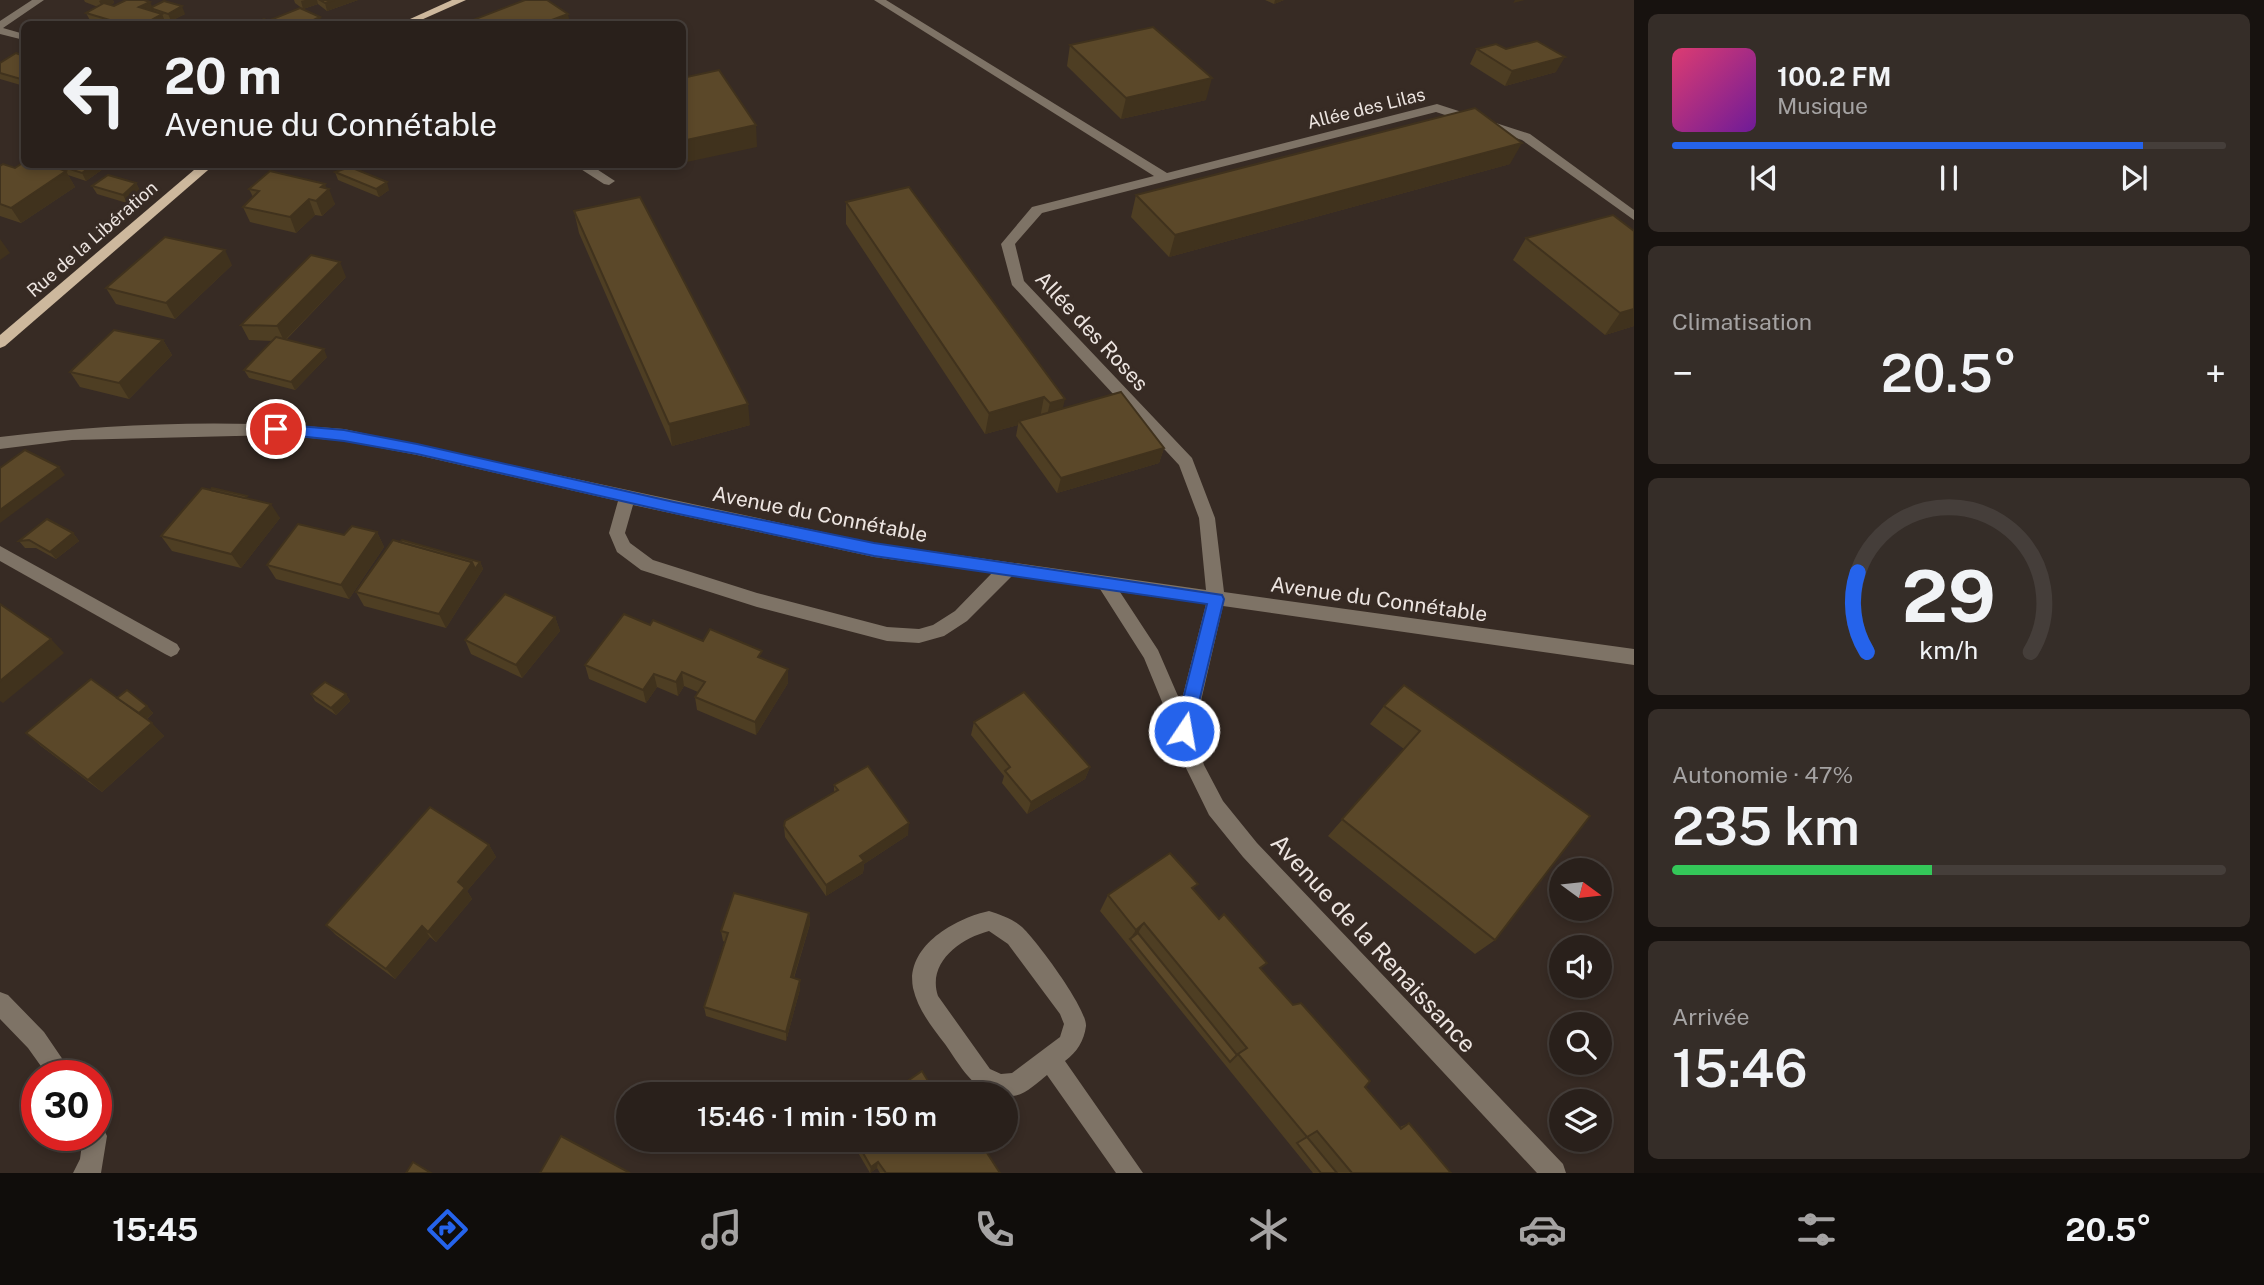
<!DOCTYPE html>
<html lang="fr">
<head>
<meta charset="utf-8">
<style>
	body { margin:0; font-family:"Public Sans",sans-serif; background:#352d28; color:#f1f3f6; height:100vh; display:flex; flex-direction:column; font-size:26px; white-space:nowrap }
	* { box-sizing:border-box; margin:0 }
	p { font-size:23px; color:#a5a3a3 }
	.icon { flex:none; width:38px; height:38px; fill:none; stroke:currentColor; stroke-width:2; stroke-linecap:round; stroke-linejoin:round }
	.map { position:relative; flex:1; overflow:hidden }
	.sheet { display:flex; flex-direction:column; gap:14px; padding:14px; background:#17120f; width:630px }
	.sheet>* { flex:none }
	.banner { position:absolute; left:21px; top:21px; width:665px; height:147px; border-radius:10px; box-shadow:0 4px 10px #0003,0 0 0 2px #453e3a; background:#29201b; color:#f1f3f6; overflow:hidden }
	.needle { width:46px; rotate:105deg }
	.controls { position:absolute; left:1549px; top:858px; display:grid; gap:14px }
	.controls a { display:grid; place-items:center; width:63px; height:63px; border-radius:50%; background:#29201b; box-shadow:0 4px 10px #0003,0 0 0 2px #453e3a; font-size:35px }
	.speed { position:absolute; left:21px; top:1060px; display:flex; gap:14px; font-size:35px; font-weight:700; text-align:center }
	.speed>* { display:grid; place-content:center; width:91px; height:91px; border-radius:50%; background:#29201b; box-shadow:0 4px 10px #0003,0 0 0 2px #453e3a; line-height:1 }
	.speed .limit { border:10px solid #d22; background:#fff; color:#111 }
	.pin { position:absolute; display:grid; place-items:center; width:60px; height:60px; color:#fff; margin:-30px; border:4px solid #fff; border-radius:50%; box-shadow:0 2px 7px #0007 }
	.me { position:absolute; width:77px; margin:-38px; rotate:12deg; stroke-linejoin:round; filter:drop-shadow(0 0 5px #0008) }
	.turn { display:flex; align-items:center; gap:24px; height:147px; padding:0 28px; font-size:32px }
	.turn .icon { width:91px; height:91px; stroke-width:2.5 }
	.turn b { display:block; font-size:49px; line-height:60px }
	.big { font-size:52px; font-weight:600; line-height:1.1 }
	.sheet .widget { flex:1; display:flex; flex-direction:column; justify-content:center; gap:10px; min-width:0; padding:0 24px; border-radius:10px; background:#352d28 }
	.sheet .dial { align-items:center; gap:0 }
	.dial svg { height:182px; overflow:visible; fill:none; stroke:#453e3a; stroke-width:7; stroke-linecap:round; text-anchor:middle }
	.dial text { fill:#f1f3f6; stroke:none }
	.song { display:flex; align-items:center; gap:21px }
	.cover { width:84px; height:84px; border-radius:10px; background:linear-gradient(135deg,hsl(340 70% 55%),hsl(280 70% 35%)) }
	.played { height:7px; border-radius:4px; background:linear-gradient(90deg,#2563eb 85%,#453e3a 85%) }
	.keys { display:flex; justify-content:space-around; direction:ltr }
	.heat { display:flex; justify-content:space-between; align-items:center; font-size:38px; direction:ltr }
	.charge { height:10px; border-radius:5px; background:linear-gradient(90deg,#34c759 47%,#453e3a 0) }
	.trip { position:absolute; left:616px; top:1082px; width:402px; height:70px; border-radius:35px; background:#29201b; box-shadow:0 4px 10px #0003,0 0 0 2px #453e3a; font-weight:600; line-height:70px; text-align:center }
	.tabs { display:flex; height:112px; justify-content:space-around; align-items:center; background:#100d0b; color:#a5a3a3 }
	.tabs .icon { width:49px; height:49px }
	.tabs .selected { color:#2563eb }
	.tabs b { font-size:32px; color:#f1f3f6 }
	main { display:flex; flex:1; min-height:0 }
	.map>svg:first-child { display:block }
</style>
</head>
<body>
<main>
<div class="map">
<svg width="1634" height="1173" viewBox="0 0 1634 1173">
	<rect width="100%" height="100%" fill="#372b24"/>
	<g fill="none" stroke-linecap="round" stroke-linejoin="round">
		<g fill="#7e7366" fill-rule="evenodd">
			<path d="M32 0H44L3 28 24 34V40L0 34V21Z"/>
			<path d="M874 0H886L1167 173 1437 104 1530 134 1634 210V220L1522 140 1436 112 1042 213 1015 244 1024 281 1192 458 1215 518 1224 592 1634 649V665L1223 606 1194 731 1204 765 1223 801 1257 843 1563 1164 1566 1173H1537L1243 857 1209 815 1185 766 1174 731 1144 658 1100 589 1012 576 967 621 944 636 919 643 887 641 757 607 641 570 617 552 609 533 618 501 417 455 344 441 276 435 72 440 0 449V437C113 423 230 419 344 429L874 543 1206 590 1199 518 1179 465 1012 285 1001 244 1032 207 1154 176ZM633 505 874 557 992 573 955 611 933 625 919 629 887 627 757 593 653 560 630 543 625 533ZM1120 592 1206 604 1181 703 1158 650Z"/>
			<path d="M573 164H589L615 181 609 185 604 184Z"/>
			<path d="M0 546 177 644 180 649 177 654 171 657 165 654 0 561Z"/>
			<path d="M989 911C1001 915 1013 919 1022 927 1036 940 1087 1008 1086 1026 1084 1041 1077 1052 1065 1061L1143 1173H1116L1047 1075C1037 1083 1023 1097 1010 1096 975 1094 965 1073 945 1044 932 1027 918 1010 913 988 905 946 956 918 989 911ZM989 931 1008 944 1060 1014 1064 1024 1060 1037 1012 1073 1001 1074 990 1069 938 996C927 963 959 939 989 931Z"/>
			<path d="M0 992 8 995 44 1032 74 1076H48L28 1048 0 1019Z"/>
			<path d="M96 1125 103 1128 107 1136 101 1173H73L80 1159 83 1136H96Z"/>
		</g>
		<g fill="#cdb89d" fill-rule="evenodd">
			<path d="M452 0H466L412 24H399Z"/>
			<path d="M201 164H215L5 346 0 348V335Z"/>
		</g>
	</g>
	<g fill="#4e3e23">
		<path d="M84 0H113L114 3 109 5 114 6 152 7 185 14 171 21 164 19 166 24H92L86 13 98 7 85 2Z"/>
		<path d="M294 0H358L327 11 318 4 303 9 295 3Z"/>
		<path d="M1265 0H1284L1274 4Z"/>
		<path d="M1070 45 1206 100 1121 119 1067 66Z"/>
		<path d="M1477 49H1506L1556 72 1505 86 1470 64Z"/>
		<path d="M24 56V86L0 79V63Z"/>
		<path d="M46 164H110L86 181 68 175 75 187 21 223 0 216V166L15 168 47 166Z"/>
		<path d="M1510 164 1169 257 1131 217 1136 195Z"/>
		<path d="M335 172 389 190 379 197 338 180Z"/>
		<path d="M136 183 140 191 127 203 97 194 92 186Z"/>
		<path d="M326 188 335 204 322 216 315 215 296 233 250 222 243 207 253 197 249 189Z"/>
		<path d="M846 202 1063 408 1164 448 1159 463 1057 493 1016 436 1018 425 985 434 846 224Z"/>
		<path d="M574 211 750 425 672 446 579 233Z"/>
		<path d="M1634 231V326L1605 335 1513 260 1526 238Z"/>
		<path d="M232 265 175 319 116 304 106 288Z"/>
		<path d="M346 277 286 340 327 357 295 390 249 378 244 370 273 341 249 340 241 325Z"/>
		<path d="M163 340 172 355 129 399 80 387 70 372Z"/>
		<path d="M248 498 280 518 241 568 172 551 161 536Z"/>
		<path d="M377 532 384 547 349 599 276 579 267 565 344 535Z"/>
		<path d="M73 533 79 541 56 559 36 548H25L19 541Z"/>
		<path d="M480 562 483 569 446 628 364 606 356 592Z"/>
		<path d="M555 617 560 631 522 678 471 654 465 640Z"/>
		<path d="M650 625 763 659 788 683 756 735 697 710 695 697 698 692 684 686 678 696 657 687 646 703 589 679 585 665Z"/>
		<path d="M311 694H346L350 701 336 715 315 701Z"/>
		<path d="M117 698 147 706 153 713 147 719 164 736 102 792 41 746 26 733Z"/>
		<path d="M1384 706 1590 816 1495 940 1475 954 1328 836 1404 749 1370 724Z"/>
		<path d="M974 722 1090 767 1085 779 1027 814 1002 783 1004 776 971 735Z"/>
		<path d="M834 785 908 835 864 864 863 873 826 896 785 837 784 826 834 793Z"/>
		<path d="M489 845 496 857 467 891 472 899 436 942 430 937 395 979 336 935 326 925Z"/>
		<path d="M1194 890 1261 969 1400 1127 1409 1123 1451 1173H1313L1100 911 1108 895Z"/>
		<path d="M809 913 810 924 794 978 800 980V989L786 1041 706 1016 704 1007 725 942 723 941 721 931Z"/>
		<path d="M850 1139H978L1000 1173H880L877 1168 870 1173Z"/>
	</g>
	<g fill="#40321d">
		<path d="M101 0H113L114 3 103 8 99 1Z"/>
		<path d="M305 0H317L318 4 303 9 301 1Z"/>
		<path d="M334 0H358L327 11 325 3Z"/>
		<path d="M1275 0H1284L1274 4Z"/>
		<path d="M1515 0H1525L1513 3Z"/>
		<path d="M150 2 157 16 139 7Z"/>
		<path d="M182 6 185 14 171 21 168 14Z"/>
		<path d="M162 14 166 24H144Z"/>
		<path d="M568 14 570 24H541Z"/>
		<path d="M320 17 323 24H305Z"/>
		<path d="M1565 57 1556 72 1505 86 1512 71Z"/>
		<path d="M1212 78 1206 100 1121 119 1126 98Z"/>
		<path d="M756 125 757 147 682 163V141Z"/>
		<path d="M1522 143 1510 164 1169 257 1175 235Z"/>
		<path d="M94 164H110L86 181 82 173Z"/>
		<path d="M662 164H675L662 167Z"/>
		<path d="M66 171 75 187 21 223 11 208Z"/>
		<path d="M387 182 389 190 379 197 376 189Z"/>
		<path d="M136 183 140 191 127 203 123 195Z"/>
		<path d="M325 184 327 190 329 189 335 204 322 216 316 201 321 187Z"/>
		<path d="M309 199 315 215 296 233 290 217Z"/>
		<path d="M0 239 10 253 0 260Z"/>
		<path d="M225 250 232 265 175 319 166 303Z"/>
		<path d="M340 262 346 277 284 341 277 326Z"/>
		<path d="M1634 309V326L1605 335 1620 313Z"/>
		<path d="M163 340 172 355 129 399 119 383Z"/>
		<path d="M324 349 327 357 295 390 291 382Z"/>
		<path d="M1044 397 1040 418 1019 421 1018 425 985 434 989 413Z"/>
		<path d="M1065 399 1060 420 1045 424 1050 403Z"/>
		<path d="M748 404 750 425 672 446 669 424Z"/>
		<path d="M1164 448 1159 463 1057 493 1061 478Z"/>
		<path d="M59 467 65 475 0 523V510Z"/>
		<path d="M271 504 280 518 241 568 231 554Z"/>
		<path d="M377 532 384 547 349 599 341 585Z"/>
		<path d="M73 533 79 541 56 559 50 552Z"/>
		<path d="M472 562H480L483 569 446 628 439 614Z"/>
		<path d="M555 617 560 631 522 678 516 665Z"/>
		<path d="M51 639 64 653 3 703 0 701V681Z"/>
		<path d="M788 669V683L756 735 755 722Z"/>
		<path d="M682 672 684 686 678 696 676 682Z"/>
		<path d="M654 674 657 687 646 703 643 690Z"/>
		<path d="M346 694 350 701 336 715 331 708Z"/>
		<path d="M147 706 153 713 144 721 138 714Z"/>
		<path d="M152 723 164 736 102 792 88 780Z"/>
		<path d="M1090 767 1085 779 1027 814 1031 802Z"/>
		<path d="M909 823 908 835 864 864 863 873 826 896V885L860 856Z"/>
		<path d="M489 845 496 857 467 891 472 899 436 942 428 932 458 882Z"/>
		<path d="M809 913 810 924 791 986V977Z"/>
		<path d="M1144 923 1135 938 1130 939 1136 930Z"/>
		<path d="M422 926 430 937 395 979 386 969Z"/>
		<path d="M800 980V989L786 1041V1032Z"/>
		<path d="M878 1162 877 1168 870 1173 871 1167Z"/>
	</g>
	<g fill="#5b4829" stroke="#40321d" stroke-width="2">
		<path d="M126 0H144L150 2 139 7 162 14 144 24H123L86 13 104 3 114 6Z"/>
		<path d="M320 0H334L325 3Z"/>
		<path d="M525 0H547L568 14 541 24H467L465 23Z"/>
		<path d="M164 1 182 6 168 14 153 9 152 7Z"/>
		<path d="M300 8 320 17 305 24H253L264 19 268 21Z"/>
		<path d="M1153 27 1212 78 1126 98 1070 45Z"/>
		<path d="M1537 41 1565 57 1512 71 1477 49 1496 44 1506 49Z"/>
		<path d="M16 53 24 56V80L0 73V63Z"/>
		<path d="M719 70 756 125 682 141V78Z"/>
		<path d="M1475 108 1522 143 1175 235 1136 195Z"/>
		<path d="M24 162V164H44L66 171 11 208 0 204V166L3 164 15 168Z"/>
		<path d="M54 164H94L82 173Z"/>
		<path d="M350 167 387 182 376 189 335 172Z"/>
		<path d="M270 171 325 184 321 187 329 189 316 201 309 199 290 217 243 207 259 191 249 189Z"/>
		<path d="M108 175 136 183 123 195 92 186Z"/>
		<path d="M909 187 1065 399 1050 403 1044 397 989 413 846 202Z"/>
		<path d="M640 197 748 404 669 424 574 211Z"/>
		<path d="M1613 215 1634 231V309L1620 313 1526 238Z"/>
		<path d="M165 237 225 250 166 303 106 288Z"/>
		<path d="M311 255 340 262 277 326 241 325Z"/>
		<path d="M114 330 163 340 119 383 70 372Z"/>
		<path d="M276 337 324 349 291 382 244 370Z"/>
		<path d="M1121 392 1164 448 1061 478 1019 421Z"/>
		<path d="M25 450 59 467 0 510V468Z"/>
		<path d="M202 488 271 504 231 554 161 536Z"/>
		<path d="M212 488 247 496 245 498 211 490Z"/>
		<path d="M47 519 73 533 50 552 29 540 19 541Z"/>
		<path d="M298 524 344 535 352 526 377 532 341 585 267 565Z"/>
		<path d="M393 540 472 562 439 614 356 592Z"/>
		<path d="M402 540 480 562 475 569 472 562 400 542Z"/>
		<path d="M505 594 555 617 516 665 465 640Z"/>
		<path d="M0 604 51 639 0 681Z"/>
		<path d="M624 614 650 625 653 620 703 641 710 629 762 651 758 657 788 669 755 722 695 697 705 682 682 672 676 682 654 674 643 690 585 665Z"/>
		<path d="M91 679 152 723 88 780 26 733Z"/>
		<path d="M325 682 346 694 331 708 311 694Z"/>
		<path d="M1404 685 1590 816 1495 940 1342 819 1420 731 1384 706Z"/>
		<path d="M127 690 147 706 139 713 117 698Z"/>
		<path d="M1024 692 1090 767 1031 802 1005 771 1010 767 974 722Z"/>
		<path d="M868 766 909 823 860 856 864 861 826 885 784 826 785 821 838 790 834 785Z"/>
		<path d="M430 807 489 845 458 882 465 888 428 932 422 926 386 969 326 925Z"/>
		<path d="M1170 853 1198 884 1192 888 1219 919 1224 914 1267 963 1260 968 1293 1005 1301 1003 1370 1081 1365 1087 1401 1129 1409 1123 1451 1173H1352L1317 1131 1307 1137 1238 1054 1247 1048 1144 923 1136 930 1108 895Z"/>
		<path d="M734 893 809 913 791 977 800 980 786 1032 704 1007 728 933 721 931Z"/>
		<path d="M1138 933 1237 1055 1230 1062 1130 939Z"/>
		<path d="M922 1071 936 1094H889Z"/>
		<path d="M561 1136 630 1173H540Z"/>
		<path d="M1307 1137 1337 1173H1321L1297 1143Z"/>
		<path d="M855 1139H978L1000 1173H886L878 1162 871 1167Z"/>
		<path d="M413 1162 431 1173H406Z"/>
	</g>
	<path fill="#2563eb" stroke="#184099" stroke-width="2" d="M276 424 344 430 417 444 674 502 874 543 1222 595 1224 599 1192 731 1190 736 1184 738 1178 736 1175 731 1207 604 874 556 674 513 417 454 344 441 271 433V426Z"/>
	<g text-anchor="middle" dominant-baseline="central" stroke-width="7" stroke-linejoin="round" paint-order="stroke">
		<g font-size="18" fill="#ede5e1" stroke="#372b24">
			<text transform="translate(1366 108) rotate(-14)">Allée des Lilas</text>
			<text transform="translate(92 239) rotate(-41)">Rue de la Libération</text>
		</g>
		<g font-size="21" fill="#ede5e1" stroke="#372b24">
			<text transform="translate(1092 331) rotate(47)">Allée des Roses</text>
			<text transform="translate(820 514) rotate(11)">Avenue du Connétable</text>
			<text transform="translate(1379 599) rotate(8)">Avenue du Connétable</text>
		</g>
		<g font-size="24" fill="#ede5e1" stroke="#372b24">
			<text transform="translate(1374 943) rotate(47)">Avenue de la Renaissance</text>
		</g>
	</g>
</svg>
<div class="controls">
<a><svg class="needle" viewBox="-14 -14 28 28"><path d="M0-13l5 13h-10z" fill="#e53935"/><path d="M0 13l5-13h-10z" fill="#a5a3a3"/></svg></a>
<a><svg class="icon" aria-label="sound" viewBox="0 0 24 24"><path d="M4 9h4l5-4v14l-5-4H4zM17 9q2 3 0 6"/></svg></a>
<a><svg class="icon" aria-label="search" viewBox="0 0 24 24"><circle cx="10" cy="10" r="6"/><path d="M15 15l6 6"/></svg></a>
<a><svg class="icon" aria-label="layers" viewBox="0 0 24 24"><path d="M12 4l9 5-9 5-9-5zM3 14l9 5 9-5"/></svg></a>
</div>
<div class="speed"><div class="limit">30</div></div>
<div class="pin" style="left:276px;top:429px;background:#d93025"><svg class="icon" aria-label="arrive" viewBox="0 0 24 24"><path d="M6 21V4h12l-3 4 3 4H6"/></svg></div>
<svg class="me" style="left:1184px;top:731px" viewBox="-20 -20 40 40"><circle r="17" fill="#2563eb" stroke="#fff" stroke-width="3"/><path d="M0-11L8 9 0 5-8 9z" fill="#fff"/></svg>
<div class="trip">15:46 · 1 min · 150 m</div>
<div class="banner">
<div class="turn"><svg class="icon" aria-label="left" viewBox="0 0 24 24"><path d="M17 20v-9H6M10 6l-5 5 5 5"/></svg><div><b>20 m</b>Avenue du Connétable</div></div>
</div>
</div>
<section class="sheet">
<div class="widget">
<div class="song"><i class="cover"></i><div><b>100.2 FM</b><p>Musique</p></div></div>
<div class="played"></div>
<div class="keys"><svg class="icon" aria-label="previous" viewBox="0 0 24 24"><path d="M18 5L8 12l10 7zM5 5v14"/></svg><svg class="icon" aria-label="pause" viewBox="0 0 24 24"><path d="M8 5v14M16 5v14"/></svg><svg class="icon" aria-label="next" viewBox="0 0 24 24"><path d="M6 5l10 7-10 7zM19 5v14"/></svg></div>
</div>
<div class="widget"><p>Climatisation</p>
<div class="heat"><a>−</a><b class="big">20.5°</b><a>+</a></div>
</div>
<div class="widget dial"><svg viewBox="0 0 100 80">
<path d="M14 69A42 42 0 1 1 86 69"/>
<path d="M14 69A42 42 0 0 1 10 34" stroke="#2563eb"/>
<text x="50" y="56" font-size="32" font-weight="700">29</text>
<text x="50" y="72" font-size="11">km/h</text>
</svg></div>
<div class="widget"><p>Autonomie · 47%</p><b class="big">235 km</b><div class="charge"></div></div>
<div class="widget"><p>Arrivée</p><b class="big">15:46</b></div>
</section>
</main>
<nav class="tabs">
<b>15:45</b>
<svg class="icon selected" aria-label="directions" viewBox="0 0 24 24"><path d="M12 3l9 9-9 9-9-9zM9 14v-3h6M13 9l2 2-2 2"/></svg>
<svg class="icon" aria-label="music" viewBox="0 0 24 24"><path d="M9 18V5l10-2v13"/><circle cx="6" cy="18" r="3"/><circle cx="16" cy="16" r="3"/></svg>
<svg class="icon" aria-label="phone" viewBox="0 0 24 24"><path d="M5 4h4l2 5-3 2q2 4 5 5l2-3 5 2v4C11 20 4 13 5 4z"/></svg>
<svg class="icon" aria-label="climate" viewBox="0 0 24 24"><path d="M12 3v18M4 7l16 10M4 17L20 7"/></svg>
<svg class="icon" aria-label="car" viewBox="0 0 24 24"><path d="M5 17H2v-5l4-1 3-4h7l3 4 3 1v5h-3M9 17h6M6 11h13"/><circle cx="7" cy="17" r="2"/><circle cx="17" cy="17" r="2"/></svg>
<svg class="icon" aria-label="filters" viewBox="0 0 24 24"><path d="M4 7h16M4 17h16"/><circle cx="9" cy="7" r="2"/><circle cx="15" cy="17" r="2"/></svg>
<b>20.5°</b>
</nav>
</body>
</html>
